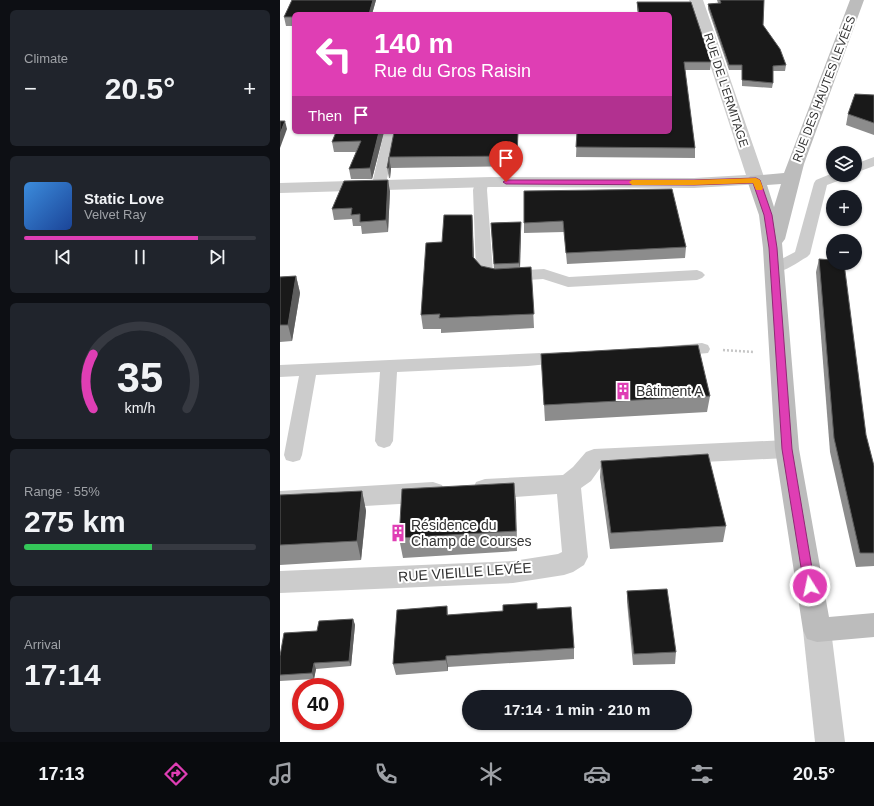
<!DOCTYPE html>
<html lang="en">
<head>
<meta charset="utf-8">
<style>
	body { margin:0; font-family:Helvetica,sans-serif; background:#20242c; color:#f1f3f6; height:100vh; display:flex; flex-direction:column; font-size:15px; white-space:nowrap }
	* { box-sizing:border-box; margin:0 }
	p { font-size:13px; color:#9ea1a6 }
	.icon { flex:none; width:22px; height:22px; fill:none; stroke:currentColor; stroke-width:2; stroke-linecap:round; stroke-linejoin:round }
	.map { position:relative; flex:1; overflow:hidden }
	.drawer { display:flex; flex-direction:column; gap:10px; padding:10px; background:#0d0f14; width:280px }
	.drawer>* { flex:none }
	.hud { position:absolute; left:12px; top:12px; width:380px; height:122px; border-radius:6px; box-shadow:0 1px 3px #0004; background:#df3eb4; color:#fff; overflow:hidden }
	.tools { position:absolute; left:546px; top:146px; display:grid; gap:8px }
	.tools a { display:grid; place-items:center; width:36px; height:36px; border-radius:50%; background:#171b24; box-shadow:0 1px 3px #0004; font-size:20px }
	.speed { position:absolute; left:12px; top:678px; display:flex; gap:8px; font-size:20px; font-weight:700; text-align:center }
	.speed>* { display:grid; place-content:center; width:52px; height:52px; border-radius:50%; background:#171b24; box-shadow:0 1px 3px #0004; line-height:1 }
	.speed .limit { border:6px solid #d22; background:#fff; color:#111 }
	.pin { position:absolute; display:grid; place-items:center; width:34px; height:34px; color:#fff; margin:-41px -17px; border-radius:50% 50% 50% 0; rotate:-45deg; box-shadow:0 0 4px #0007 }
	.pin .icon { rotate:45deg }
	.me { position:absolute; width:44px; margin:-22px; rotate:350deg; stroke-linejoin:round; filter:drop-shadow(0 0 3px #0008) }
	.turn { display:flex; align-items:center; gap:14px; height:84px; padding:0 16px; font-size:18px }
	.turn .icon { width:52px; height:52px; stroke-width:2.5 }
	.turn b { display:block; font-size:28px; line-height:34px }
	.then { display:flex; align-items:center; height:38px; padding:0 16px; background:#0003; gap:8px; font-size:15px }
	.big { font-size:30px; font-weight:700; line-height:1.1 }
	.drawer .card { flex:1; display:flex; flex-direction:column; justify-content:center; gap:6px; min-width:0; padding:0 14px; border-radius:6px; background:#20242c }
	.drawer .dial { align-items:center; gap:0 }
	.dial svg { height:104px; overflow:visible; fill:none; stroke:#363941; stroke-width:7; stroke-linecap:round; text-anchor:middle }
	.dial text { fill:#f1f3f6; stroke:none }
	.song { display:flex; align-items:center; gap:12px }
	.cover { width:48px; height:48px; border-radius:6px; background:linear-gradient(135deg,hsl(210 70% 55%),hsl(220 70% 35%)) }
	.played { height:4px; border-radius:2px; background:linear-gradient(90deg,#df3eb4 75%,#363941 75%) }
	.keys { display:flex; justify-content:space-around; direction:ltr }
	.heat { display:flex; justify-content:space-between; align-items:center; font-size:22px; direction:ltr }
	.charge { height:6px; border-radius:3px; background:linear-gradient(90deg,#34c759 55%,#363941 0) }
	.trip { position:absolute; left:182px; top:690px; width:230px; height:40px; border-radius:20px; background:#171b24; box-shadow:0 1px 3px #0004; font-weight:700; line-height:40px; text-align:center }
	.tab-bar { display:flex; height:64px; justify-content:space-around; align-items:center; background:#090b0e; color:#9ea1a6 }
	.tab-bar .icon { width:28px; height:28px }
	.tab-bar .selected { color:#df3eb4 }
	.tab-bar b { font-size:18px; color:#f1f3f6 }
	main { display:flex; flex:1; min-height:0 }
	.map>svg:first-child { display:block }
</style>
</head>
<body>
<main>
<section class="drawer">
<div class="card"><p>Climate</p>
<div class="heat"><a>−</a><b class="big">20.5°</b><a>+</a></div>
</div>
<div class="card">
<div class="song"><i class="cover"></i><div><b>Static Love</b><p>Velvet Ray</p></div></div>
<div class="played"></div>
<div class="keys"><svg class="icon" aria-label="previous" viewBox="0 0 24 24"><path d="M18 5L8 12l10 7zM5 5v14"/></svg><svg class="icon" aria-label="pause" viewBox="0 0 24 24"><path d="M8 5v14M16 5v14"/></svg><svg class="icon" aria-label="next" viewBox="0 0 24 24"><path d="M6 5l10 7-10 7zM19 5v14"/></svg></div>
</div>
<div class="card dial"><svg viewBox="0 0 100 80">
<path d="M14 69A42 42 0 1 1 86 69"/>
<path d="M14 69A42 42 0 0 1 14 27" stroke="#df3eb4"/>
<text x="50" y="56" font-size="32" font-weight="700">35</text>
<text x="50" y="72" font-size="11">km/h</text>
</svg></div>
<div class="card"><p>Range · 55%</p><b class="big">275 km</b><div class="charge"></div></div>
<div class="card"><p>Arrival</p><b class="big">17:14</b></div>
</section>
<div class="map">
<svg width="594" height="742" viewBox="0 0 594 742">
	<rect width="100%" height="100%" fill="#fff"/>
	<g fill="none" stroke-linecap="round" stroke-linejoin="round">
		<path stroke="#c6c6c6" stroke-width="2.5" stroke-dasharray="2 2" stroke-linecap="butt" d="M443 350 474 352"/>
		<g fill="#ccc" fill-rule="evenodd">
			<path d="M104 132H116L106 184 104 187 99 188 94 187 92 184Z"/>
			<path d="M594 157V166L575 173V164Z"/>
			<path d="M553 173V175H568L566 178 547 185 530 254 527 257C516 263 502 275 490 271L487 268 490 265 515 252 534 183 536 180Z"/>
			<path d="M201 178 206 179 208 182 207 190 213 272 264 269 289 277 417 270 422 272 425 275 422 278 417 280 288 287 263 279 216 282 203 279 196 271 193 190 196 179Z"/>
			<path d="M422 343 428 345 430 349 428 353 396 356 390 354 388 350 390 346Z"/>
			<path d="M283 352 289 354 291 358 289 362 248 366 117 372 113 441 110 446 104 448 98 446 95 441 100 372 36 375 22 455 20 460 13 462 6 460 4 455 19 376 0 377V365Z"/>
		</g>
		<g fill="#ccc" fill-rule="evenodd">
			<path d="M409 0H423L485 180 482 184 414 188 211 187 0 193V183L211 177 414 178 466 175Z"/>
			<path d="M507 440 515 443 519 449 515 455 507 458 321 467 311 481 301 488 308 557 304 565 293 572 284 575 233 583 0 593V571L233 561 278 554 282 552 277 494 205 499 196 496 193 489 196 482 205 479 283 475 293 467 306 452 314 449Z"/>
			<path d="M153 482 162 485 165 492 162 499 153 502 0 511V491Z"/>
			<path d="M537 618 547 621 551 630 565 742H535L523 630 527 621Z"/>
		</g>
		<path fill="#bcbcbc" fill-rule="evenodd" d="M570 0H584L524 164 505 239 502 243 519 449 549 617 594 613V637L537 642 527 639 523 630 495 449 483 248 479 215 467 180 470 176 504 173ZM501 184 494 207 487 185Z"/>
	</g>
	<g fill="#8c8c8c">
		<path d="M12 0H96L92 14H14V26H6L4 17Z"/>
		<path d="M437 0H484L483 25 506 65 505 71H493V83L492 88 462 86V70H449L428 9V4L438 3Z"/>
		<path d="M357 2H411L431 62 430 70H405L415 148V158L296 157 297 132H390V14H358L357 10Z"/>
		<path d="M594 95V135L566 125 568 114Z"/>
		<path d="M56 132H104L92 179H71L69 169 76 152H54L52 142Z"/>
		<path d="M114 132H238V166L111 168 110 178H109L107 168Z"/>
		<path d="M110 191 108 232 82 234 81 226H73L72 219 54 220 52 209Z"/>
		<path d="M244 191 406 247 405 258 287 264 284 232 244 233Z"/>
		<path d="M192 215 194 258 201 266 214 269 211 223 241 222 240 268 251 267 254 328 161 333V329H143L141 315 162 242Z"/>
		<path d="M539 259 594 466V566L576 567 550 452 536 272Z"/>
		<path d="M16 276 20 293 12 341 0 342V277Z"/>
		<path d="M261 354 430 396 427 412 265 421Z"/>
		<path d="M321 461 446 526 443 542 330 549 320 477Z"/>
		<path d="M234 483 237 551 123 558 119 538Z"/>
		<path d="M82 491 86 511 81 560 0 565V495Z"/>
		<path d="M347 591 396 652 395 664 353 665 347 602Z"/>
		<path d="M167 606 168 615 257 609 294 648V659L168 667V671L116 675 113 664Z"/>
		<path d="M73 619 75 625 71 666 36 669 34 679 0 681V656Z"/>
	</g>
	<g fill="#5e5e5e">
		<path d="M93 0H96L92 14H89Z"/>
		<path d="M5 121 7 129 0 148V134Z"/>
		<path d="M99 132H104L92 179 90 168Z"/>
		<path d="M238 132V166L237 156Z"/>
		<path d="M109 157 111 168 110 178 109 168Z"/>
		<path d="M108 180 110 191 108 232 106 220Z"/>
		<path d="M192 215 193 229 194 271 193 257Z"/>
		<path d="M241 222V228L240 269 239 263Z"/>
		<path d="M16 276 20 293 12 341 8 325Z"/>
		<path d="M234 483 236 502 237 551 236 531Z"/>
		<path d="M82 491 86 511 81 560 77 541Z"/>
		<path d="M73 619 75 625 71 666 69 661Z"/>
		<path d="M166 656 168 667V671L166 660Z"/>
		<path d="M34 663 36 669 34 679 32 673Z"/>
	</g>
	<g fill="#191919" stroke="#5e5e5e">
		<path d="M12 0H93L89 14H14V17H4Z"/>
		<path d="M440 0H484L483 25 500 49 506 65 493 66V83L462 80V65H449L428 4 441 3Z"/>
		<path d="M357 2H411L431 62H404L415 148 296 147 297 132H390V14H359Z"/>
		<path d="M575 94 594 95V123L568 114Z"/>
		<path d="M0 121H5L0 134Z"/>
		<path d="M56 132H99L90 168 69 169 81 141 52 142Z"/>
		<path d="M114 132H238L237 156 109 157V168H107Z"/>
		<path d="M108 180 106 220 80 222V214L71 215 72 208 52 209 64 181Z"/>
		<path d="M392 189 406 247 286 253 283 221 244 223V191Z"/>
		<path d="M164 215H192L193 257 201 266 215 269 251 267 254 314 159 318 160 314 141 315 146 243 162 242Z"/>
		<path d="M241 222 239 263 214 264 211 223Z"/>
		<path d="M539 259 553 260V263H564L586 435 594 466V553H580L554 438Z"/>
		<path d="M16 276 8 325H0V277Z"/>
		<path d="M418 345 430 396 264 405 261 354Z"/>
		<path d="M428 454 446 526 331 533 321 461Z"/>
		<path d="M234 483 236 531 119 538 122 489Z"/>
		<path d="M82 491 77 541 0 545V495Z"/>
		<path d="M387 589 396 652 354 654 347 591Z"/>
		<path d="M257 603V609L291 607 294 648 166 656V660L113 664 117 610 167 606V615L223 611V605Z"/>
		<path d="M73 619 69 661 34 663 32 673 0 675V656L4 633 37 631 39 621Z"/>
	</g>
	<path fill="#df3eb4" stroke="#912875" d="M476 178 480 180 492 215 497 248 512 449 535 586 533 590 530 591 526 590 524 586 502 449 489 248 484 215 473 183 414 185 226 184 223 182 226 180H414Z"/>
	<path fill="#f59e0b" d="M476 178 480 180 483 188 482 190H476L473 183 414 185H352L349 182 352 180H414Z"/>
	<defs>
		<g id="building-bare" transform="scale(1.38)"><path d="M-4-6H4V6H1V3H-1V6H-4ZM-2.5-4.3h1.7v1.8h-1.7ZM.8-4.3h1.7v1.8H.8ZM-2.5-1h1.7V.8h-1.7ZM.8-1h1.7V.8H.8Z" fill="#df3eb4" stroke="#fff" stroke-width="2.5" paint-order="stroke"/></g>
	</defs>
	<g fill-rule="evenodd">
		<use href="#building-bare" x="343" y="391"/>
		<use href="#building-bare" x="118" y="533"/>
	</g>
	<g text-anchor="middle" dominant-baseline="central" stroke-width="4" stroke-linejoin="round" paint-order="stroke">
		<g font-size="12" fill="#323232" stroke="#fff">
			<text transform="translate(544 89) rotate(-69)">RUE DES HAUTES LEVÉES</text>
			<text transform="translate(446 90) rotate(72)">RUE DE L'ERMITAGE</text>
		</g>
		<g font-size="14" fill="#323232" stroke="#fff" text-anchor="start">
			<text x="356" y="391">Bâtiment A</text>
			<text x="131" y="525">Résidence du<tspan x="131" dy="16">Champ de Courses</tspan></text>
		</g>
		<g font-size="14" fill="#323232" stroke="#fff">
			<text transform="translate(185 572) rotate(-4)">RUE VIEILLE LEVÉE</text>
		</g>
	</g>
</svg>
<div class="tools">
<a><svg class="icon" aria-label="layers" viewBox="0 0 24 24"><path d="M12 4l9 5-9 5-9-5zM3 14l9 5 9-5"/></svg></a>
<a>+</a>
<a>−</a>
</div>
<div class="speed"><div class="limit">40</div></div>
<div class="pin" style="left:226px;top:182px;background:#d93025"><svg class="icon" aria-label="arrive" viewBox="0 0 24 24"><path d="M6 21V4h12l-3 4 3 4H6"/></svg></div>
<svg class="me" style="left:530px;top:586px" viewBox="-20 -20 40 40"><circle r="17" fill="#df3eb4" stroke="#fff" stroke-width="3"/><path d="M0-11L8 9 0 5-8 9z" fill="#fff"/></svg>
<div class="trip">17:14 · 1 min · 210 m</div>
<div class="hud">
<div class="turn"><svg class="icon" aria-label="left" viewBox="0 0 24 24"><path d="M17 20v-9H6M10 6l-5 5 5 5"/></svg><div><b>140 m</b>Rue du Gros Raisin</div></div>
<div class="then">Then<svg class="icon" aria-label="arrive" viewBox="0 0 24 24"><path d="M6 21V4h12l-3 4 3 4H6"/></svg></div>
</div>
</div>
</main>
<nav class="tab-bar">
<b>17:13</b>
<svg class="icon selected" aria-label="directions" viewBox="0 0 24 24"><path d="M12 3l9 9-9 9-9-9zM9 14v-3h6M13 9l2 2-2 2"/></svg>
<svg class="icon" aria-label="music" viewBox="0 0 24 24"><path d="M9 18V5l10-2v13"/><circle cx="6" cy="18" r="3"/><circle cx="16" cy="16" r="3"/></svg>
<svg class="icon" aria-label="phone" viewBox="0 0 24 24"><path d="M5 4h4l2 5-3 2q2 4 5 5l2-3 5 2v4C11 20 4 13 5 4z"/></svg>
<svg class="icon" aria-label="climate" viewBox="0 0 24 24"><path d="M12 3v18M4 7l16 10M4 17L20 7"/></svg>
<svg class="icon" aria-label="car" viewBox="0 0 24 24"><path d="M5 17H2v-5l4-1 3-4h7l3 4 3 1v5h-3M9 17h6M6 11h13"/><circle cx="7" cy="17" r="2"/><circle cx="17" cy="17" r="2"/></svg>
<svg class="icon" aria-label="filters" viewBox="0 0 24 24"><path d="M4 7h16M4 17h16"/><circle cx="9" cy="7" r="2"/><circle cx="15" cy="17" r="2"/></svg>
<b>20.5°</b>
</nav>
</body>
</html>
